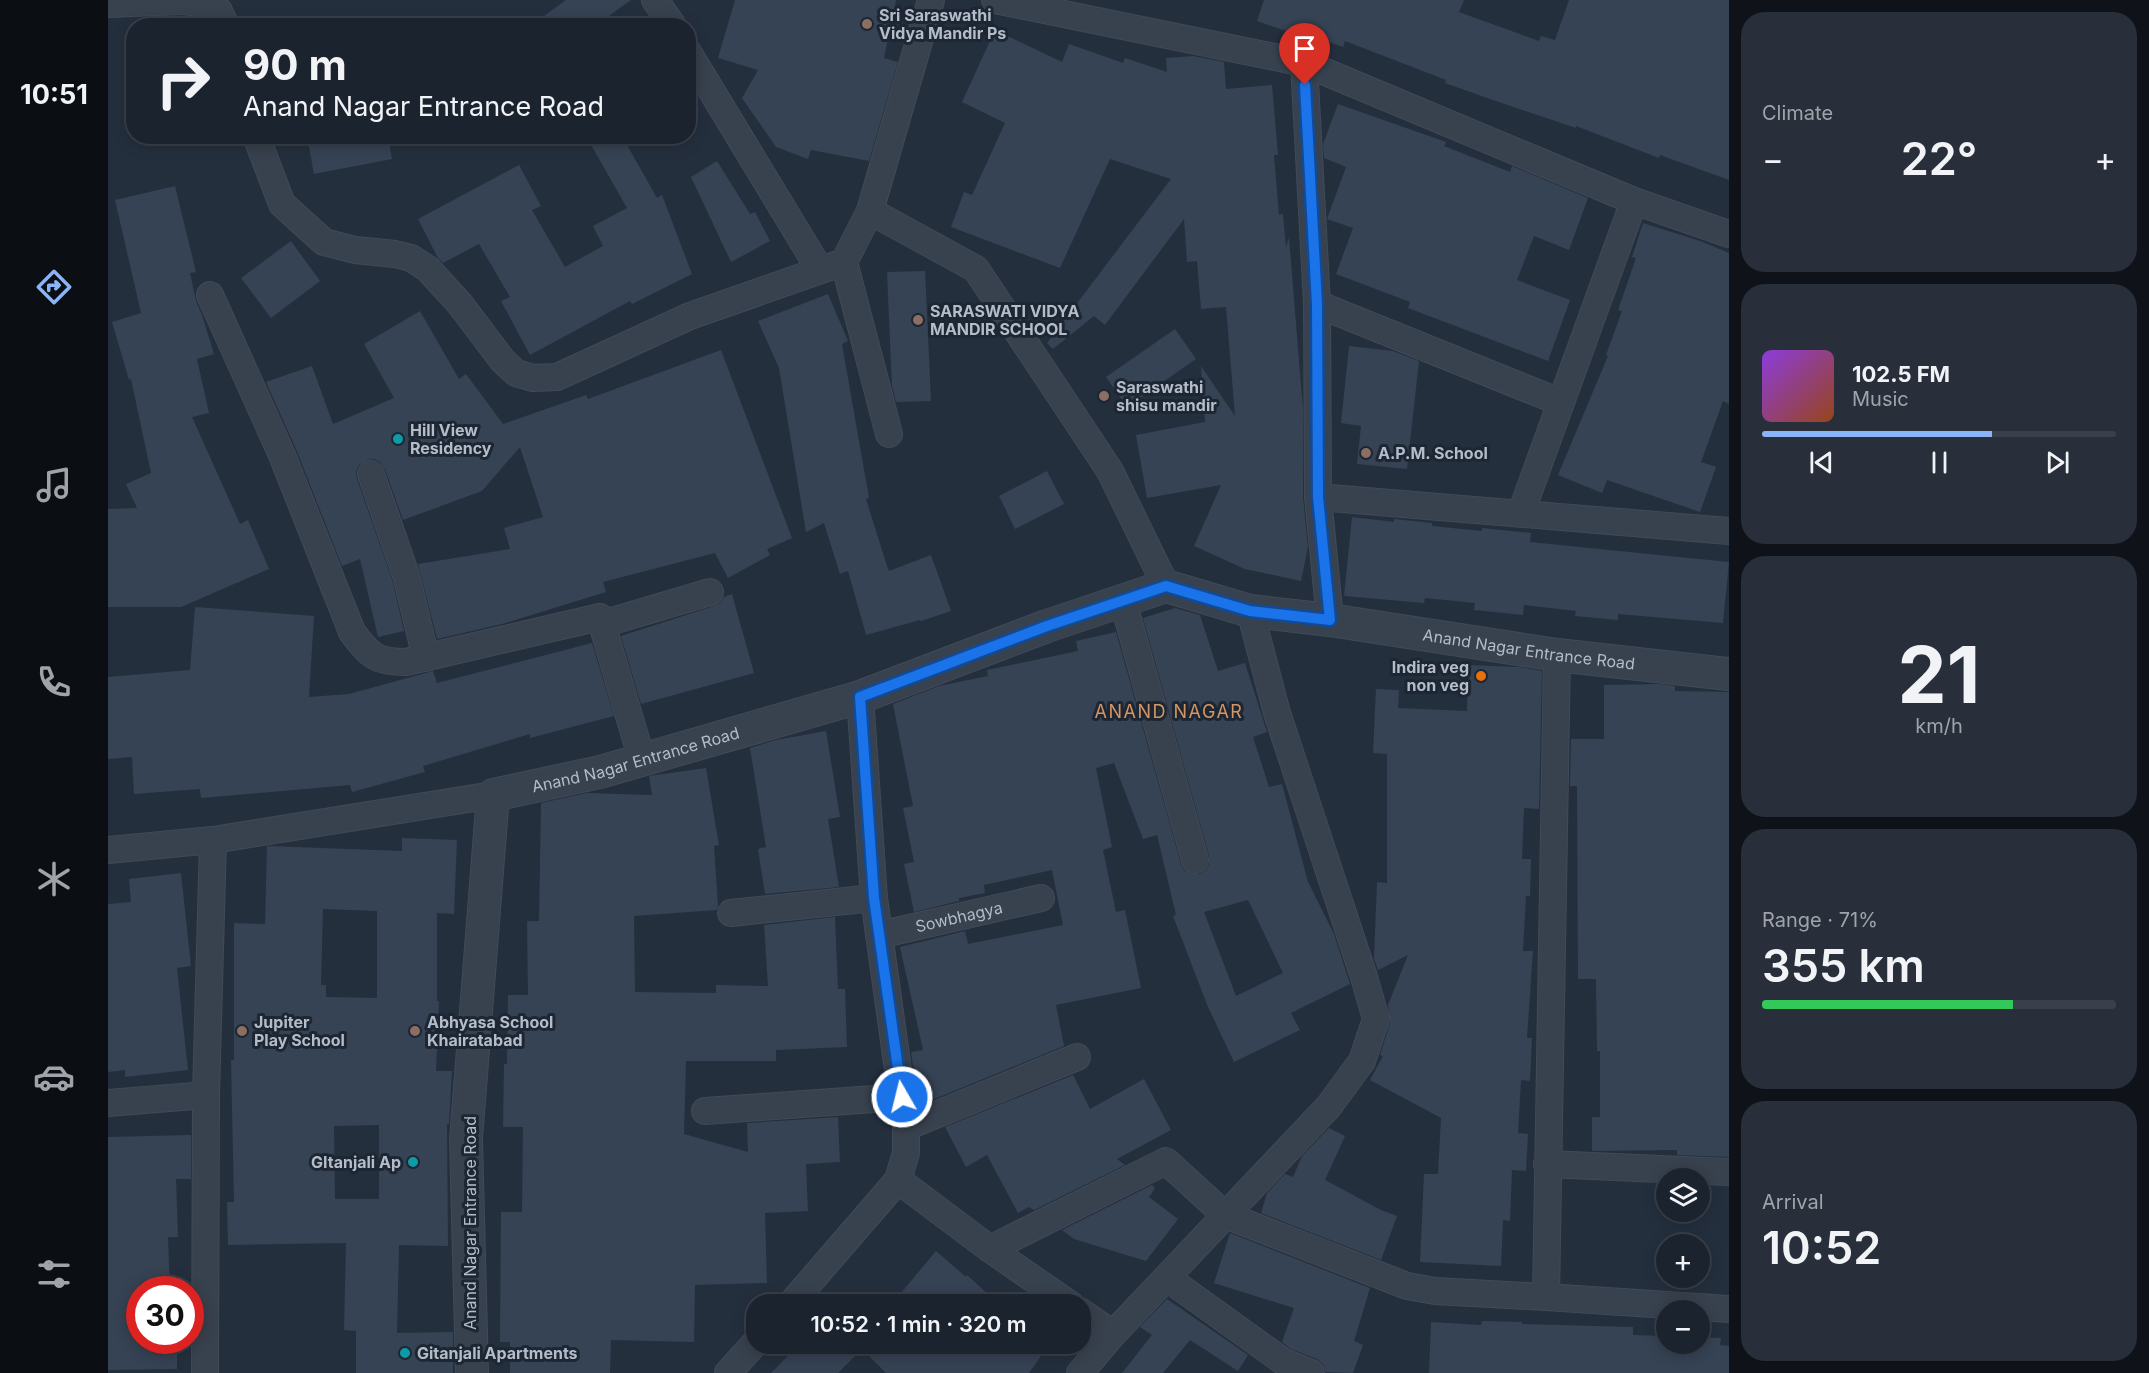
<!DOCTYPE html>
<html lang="en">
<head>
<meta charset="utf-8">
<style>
	body { margin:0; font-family:Inter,sans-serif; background:#282f3a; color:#f1f3f6; height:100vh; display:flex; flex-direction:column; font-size:22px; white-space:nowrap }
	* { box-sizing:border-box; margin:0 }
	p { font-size:20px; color:#a0a4aa }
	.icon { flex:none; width:33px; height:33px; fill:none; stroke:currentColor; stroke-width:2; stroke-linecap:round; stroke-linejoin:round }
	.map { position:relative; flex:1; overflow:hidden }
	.panel { display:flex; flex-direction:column; gap:12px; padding:12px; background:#0f1319; width:420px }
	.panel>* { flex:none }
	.hud { position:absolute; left:18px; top:18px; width:570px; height:126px; border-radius:24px; box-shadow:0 3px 15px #0003,0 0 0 2px #39404a; background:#1b232e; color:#f1f3f6; overflow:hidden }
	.controls { position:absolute; left:1548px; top:1168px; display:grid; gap:12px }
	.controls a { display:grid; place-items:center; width:54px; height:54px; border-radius:50%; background:#1b232e; box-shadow:0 3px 15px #0003,0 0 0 2px #39404a; font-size:30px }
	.speed { position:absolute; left:18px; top:1276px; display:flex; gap:12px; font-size:30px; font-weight:700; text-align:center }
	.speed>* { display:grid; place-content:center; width:78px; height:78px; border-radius:50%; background:#1b232e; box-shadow:0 3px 15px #0003,0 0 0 2px #39404a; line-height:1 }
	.speed .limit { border:9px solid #d22; background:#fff; color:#111 }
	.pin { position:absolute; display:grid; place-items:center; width:51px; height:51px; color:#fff; margin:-62px -26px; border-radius:50% 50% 50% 0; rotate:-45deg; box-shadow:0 0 6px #0007 }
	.pin .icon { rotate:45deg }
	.me { position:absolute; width:66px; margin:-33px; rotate:352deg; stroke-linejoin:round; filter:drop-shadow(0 0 4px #0008) }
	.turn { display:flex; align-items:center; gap:21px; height:126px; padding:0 18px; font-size:27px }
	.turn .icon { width:78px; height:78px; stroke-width:2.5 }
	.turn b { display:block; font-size:42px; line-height:51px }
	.big { font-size:45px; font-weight:600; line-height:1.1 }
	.panel .tile { flex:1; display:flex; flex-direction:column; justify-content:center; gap:9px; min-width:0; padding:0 21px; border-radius:24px; background:#282f3a }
	.panel .dial { align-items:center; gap:0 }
	.dial b { font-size:78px; line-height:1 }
	.song { display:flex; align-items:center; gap:18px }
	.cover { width:72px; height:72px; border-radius:9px; background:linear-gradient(135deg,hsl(270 70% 55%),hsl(20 70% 35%)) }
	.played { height:6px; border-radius:3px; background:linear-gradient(90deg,#8ab4f8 65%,#39404a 65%) }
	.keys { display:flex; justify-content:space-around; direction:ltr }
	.heat { display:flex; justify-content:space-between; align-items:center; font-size:33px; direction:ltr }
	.charge { height:9px; border-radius:4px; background:linear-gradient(90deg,#34c759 71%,#39404a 0) }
	.trip { position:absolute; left:638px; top:1294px; width:345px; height:60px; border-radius:24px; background:#1b232e; box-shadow:0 3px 15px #0003,0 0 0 2px #39404a; font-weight:600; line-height:60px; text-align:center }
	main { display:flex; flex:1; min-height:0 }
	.menu { display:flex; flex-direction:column; width:108px; justify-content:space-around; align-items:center; background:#0b0e12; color:#a0a4aa }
	.menu .icon { width:42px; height:42px }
	.menu .selected { color:#8ab4f8 }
	.menu b { font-size:27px; color:#f1f3f6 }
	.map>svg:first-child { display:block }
</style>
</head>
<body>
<main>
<nav class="menu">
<b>10:51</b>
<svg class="icon selected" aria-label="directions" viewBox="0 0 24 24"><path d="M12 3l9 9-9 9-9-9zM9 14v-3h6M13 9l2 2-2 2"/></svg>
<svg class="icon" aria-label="music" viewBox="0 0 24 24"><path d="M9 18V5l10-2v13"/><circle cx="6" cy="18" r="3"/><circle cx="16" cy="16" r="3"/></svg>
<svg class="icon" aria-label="phone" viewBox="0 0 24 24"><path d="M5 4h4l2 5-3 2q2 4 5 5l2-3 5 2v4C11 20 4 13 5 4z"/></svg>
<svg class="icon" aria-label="climate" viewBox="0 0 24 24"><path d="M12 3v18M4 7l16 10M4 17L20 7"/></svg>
<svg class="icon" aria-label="car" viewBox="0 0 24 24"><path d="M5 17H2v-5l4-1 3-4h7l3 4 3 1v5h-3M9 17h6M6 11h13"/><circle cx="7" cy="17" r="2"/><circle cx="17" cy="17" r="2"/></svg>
<svg class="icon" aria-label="filters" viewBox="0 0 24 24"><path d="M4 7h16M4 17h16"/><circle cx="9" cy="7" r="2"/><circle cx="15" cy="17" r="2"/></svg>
</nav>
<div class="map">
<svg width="1621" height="1373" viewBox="0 0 1621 1373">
	<rect width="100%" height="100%" fill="#242f3e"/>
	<g fill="#364354" fill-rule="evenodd">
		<path d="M458 0H523L487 26H422Z"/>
		<path d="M627 0H788L776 58 790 62 761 161 703 150 700 159 668 147 634 98 650 70 610 58Z"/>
		<path d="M1156 0H1356L1351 12 1431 41 1433 36 1447 40 1461 0H1621V180L1552 155 1551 158 1468 126V128L1382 99 1337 83 1338 80 1237 41 1235 47 1189 30 1187 34 1149 21Z"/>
		<path d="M887 30 954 62 961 44 1015 63 1017 58 1059 72 1058 58 1085 56 1116 62 1118 89 1164 85 1170 155H1166L1171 215 1175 214 1178 247 1181 237 1195 410V497L1200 547 1193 581 1137 569 1086 546 1113 485 1039 498 1028 435 1097 422 1093 366 1127 416 1118 307 1093 309 1089 261 1079 262 1076 219 997 325 986 316 945 349 939 343 1063 179 1002 159 952 268 843 227 856 192 864 195 897 123 854 102Z"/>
		<path d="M1230 104 1338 142 1336 146 1402 172 1404 166 1480 198 1461 250 1426 236 1409 280 1462 300 1440 361 1300 308 1302 302 1228 274 1245 228 1219 219 1238 167 1216 158 1215 144Z"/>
		<path d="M199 136H280L284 159 206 174Z"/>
		<path d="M478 136H514L549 198 554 195 584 274 524 304 522 301 422 355 393 301 402 297 371 244 335 263 330 258 310 219 411 165 433 206 424 210 457 267 495 246 485 226 519 208Z"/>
		<path d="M609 161 642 214 647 212 662 241 623 262 583 177Z"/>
		<path d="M67 186 88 272 82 273 88 301 94 315 106 354 89 359 101 413 84 417 132 524 140 520 161 569 73 607H0V509L29 508 18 484 43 473 23 379 21 380 4 322 33 313 7 200Z"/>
		<path d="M1535 223 1592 241 1621 253V404L1615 401 1593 462 1608 467 1592 512 1499 480 1494 493 1450 475 1500 356 1498 355 1514 311 1510 310 1528 258 1524 257Z"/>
		<path d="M183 241 212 281 163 318 133 278Z"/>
		<path d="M817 271 823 401 788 402 784 386 779 272Z"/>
		<path d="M720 294 740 341 734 344 761 498 758 499 779 566 781 571 823 555 843 611 813 621 812 620 758 635 740 571 732 574 716 523 698 532 671 368 650 321Z"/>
		<path d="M312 311 351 379 358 374 395 424 478 395 480 399 613 350 684 538 659 549 662 555 620 578 607 553 495 582 498 592 394 624 329 639 310 564 402 549 396 528 435 517 412 447 374 491 295 520 277 469 272 462 266 459 259 460 251 465 248 472 249 479 284 579 296 631 270 637 252 559 234 566 188 449 158 382 204 366 225 424 286 398 256 344Z"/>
		<path d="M1067 329 1088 359 1019 407 998 377Z"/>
		<path d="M1241 346 1285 351 1311 361 1299 469 1249 464 1253 426 1233 423Z"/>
		<path d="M939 471 956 504 907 529 891 496Z"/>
		<path d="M1244 517 1286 522V519L1324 523V526L1374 531V528L1423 533 1422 542 1621 562 1615 623 1510 614V620L1467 616 1468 611 1416 605 1415 615 1366 610 1367 603 1317 598 1316 603 1236 596Z"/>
		<path d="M624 594 646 673 533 704 513 636 606 606 612 603 616 597Z"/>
		<path d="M87 607 206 616 201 697 241 694 325 671 329 683 484 643 506 716 422 738V734L315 766 317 772 244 792 242 785 93 798 92 789 26 794 24 757 0 759V677L82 670Z"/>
		<path d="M1067 608 1092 615 1110 671 1137 663 1159 732 1145 737 1161 787 1174 784 1200 882 1226 934 1242 984 1183 1013 1192 1030 1126 1062 1100 1007 1065 916 1068 915 1049 835 1035 839 1006 763 988 768 1004 847 995 850 1008 912 1017 910 1033 988 948 1005 956 1046 824 1100 810 1102 803 1052 815 1050 792 947 857 931 860 944 955 925 944 870 876 885 877 893 851 898V901L806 912 796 864 806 862 795 808 805 806 785 704 831 686 880 676 879 670 970 651 968 641 1008 632 1073 864 1076 870 1083 874H1092L1098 870 1101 864V856L1035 618ZM1140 900 1175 973 1128 996 1096 912Z"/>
		<path d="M1360 665 1411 667 1434 671 1431 809 1416 808 1414 859H1423L1422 896H1418L1415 951H1425L1419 1038H1424L1422 1081 1413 1080 1410 1133 1420 1134 1418 1171 1404 1170 1402 1221 1395 1220 1393 1266 1312 1262 1316 1174H1330L1333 1118 1262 1080 1275 1056 1272 1055 1282 1023 1280 1005 1300 955 1270 970 1266 959 1269 882 1279 883V754L1265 753 1268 689 1291 690 1290 708 1359 711Z"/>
		<path d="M1552 684 1567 686V691L1621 692V1157L1569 1155V1150L1484 1151V1117H1492V1051H1489L1488 979H1470L1469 786H1462L1463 739H1496V685Z"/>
		<path d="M718 731 732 817 720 819 731 887 657 894 650 849 658 847 642 748 668 740Z"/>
		<path d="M598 768 611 845 606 846 610 906 609 910 526 916 527 992 608 993V985L660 986 656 925 727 917 730 989H737L739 1047 668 1050V1061H578L576 1134 640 1152 639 1123 730 1117 732 1162 698 1164 700 1211 657 1213 659 1283 587 1285 586 1342 503 1340 502 1373H402V1342H392L393 1212H414L415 1127H395L396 1064H399L400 995H420L419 921H431L433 803 479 793 544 795 541 776Z"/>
		<path d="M294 838 349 840 346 914 329 913V1001H331L328 1071H344L341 1124H339L340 1246 291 1245 289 1333 345 1332V1373H248V1331L236 1330 238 1243 120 1245 119 1202H126L123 1060H126V923L157 924 159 846 294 851ZM215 909 269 911V998L218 997V985H213ZM271 1125V1199H227L226 1126Z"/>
		<path d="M73 873 83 966 69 968 80 1070 17 1077V1070L0 1072V904L23 902 21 879Z"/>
		<path d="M965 1075 982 1109 1036 1079 1063 1130 1009 1159 1017 1165 926 1210 921 1207 910 1213 879 1155 858 1167 837 1127Z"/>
		<path d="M1221 1128 1237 1136 1217 1180 1273 1210 1289 1216 1273 1260 1153 1213 1159 1193 1177 1174 1185 1177 1194 1156Z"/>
		<path d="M83 1135V1179H68L70 1237H60L62 1290H32V1341H69V1369L0 1370V1137Z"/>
		<path d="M1044 1185 1047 1188 1041 1197 1070 1219 1038 1261 966 1239 954 1230Z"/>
		<path d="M1122 1233 1262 1288 1246 1341 1255 1345 1245 1373 1218 1372 1215 1364 1209 1359 1183 1349 1174 1342 1186 1308 1106 1283Z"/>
		<path d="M828 1251 858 1277 859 1275 892 1305H783Z"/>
		<path d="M918 1292 937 1305H909Z"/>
		<path d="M1059 1299 1140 1355 1130 1371 1082 1340 1055 1373H1014L1044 1335 1032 1327Z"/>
		<path d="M1374 1321 1414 1322V1324L1525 1327V1335L1558 1336V1344H1592V1337L1613 1338 1612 1345 1621 1346V1373H1321L1323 1322 1373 1325Z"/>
		<path d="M672 1344H945L940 1351 938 1349 921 1373H778L754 1349 730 1373H663L682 1354Z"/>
	</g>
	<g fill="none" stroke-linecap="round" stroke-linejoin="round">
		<g stroke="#414a57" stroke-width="28">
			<g id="minor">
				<path d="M547 0 565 26"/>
				<path d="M887 0 1196 63 1526 201 1621 234"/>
				<path d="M0 4 75 1 91 3 111 11 118 26"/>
				<path d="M580 52 712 270"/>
				<path d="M1196 63 1209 304 1210 497 1222 620"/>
				<path d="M148 136 174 204 216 242 247 250 287 254 303 258 320 269 352 304 395 361 408 373 425 378 449 377 582 316 736 262 762 211 868 269 1002 471 1058 586"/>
				<path d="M762 211 823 0"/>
				<path d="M736 262 781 434"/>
				<path d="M102 295 174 455 244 632C262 656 268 662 298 662L492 617 534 760"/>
				<path d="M1209 304 1452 402"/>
				<path d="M263 474 298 575 318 658"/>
				<path d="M1210 497 1621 531"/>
				<path d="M1413 513 1526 201"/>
				<path d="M1015 601 1087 860"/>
				<path d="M494 624 602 592"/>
				<path d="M0 850 105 840 385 795"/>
				<path d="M623 913 766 898"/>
				<path id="s1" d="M771 935 933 898"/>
				<path d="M0 1103 98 1095"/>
				<path d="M597 1111 794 1097"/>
				<path d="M798 1127 969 1057"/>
				<path d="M1439 1164 1621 1172"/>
				<path d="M790 1180 882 1249 963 1305"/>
				<path d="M882 1249 1058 1161 1117 1215 1299 1286 1327 1291 1438 1297 1621 1309"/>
				<path d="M1059 1278 1176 1362 1203 1373"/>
				<path d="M1438 1297 1449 655"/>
				<path d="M682 1305 790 1180 798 1153V1127L766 898 752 697"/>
				<path d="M972 1311 1005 1334"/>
				<path d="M97 1373 98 1095 105 840"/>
				<path d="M620 1373 648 1342"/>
				<path d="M972 1373 1005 1334 1221 1106 1254 1061 1268 1019 1256 977 1169 713 1142 611"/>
			</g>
		</g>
		<g stroke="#414a57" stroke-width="34">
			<g id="tertiary">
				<path id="s2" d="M364 1373 358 1139 385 795 492 772 752 697 939 626 1058 586 1142 611 1222 620 1449 655 1621 674"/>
			</g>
		</g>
		<use href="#minor" stroke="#38414e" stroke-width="26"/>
		<use href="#tertiary" stroke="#38414e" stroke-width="32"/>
	</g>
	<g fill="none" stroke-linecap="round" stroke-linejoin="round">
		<g stroke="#114b97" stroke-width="15">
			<path id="route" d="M794 1097 766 898 752 697 939 626 1058 586 1142 611 1222 620 1210 497 1209 304 1197 85"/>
		</g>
		<use href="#route" stroke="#1a73e8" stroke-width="10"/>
	</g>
	<g fill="#8d6e63" stroke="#1d2633" stroke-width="2">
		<circle cx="759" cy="24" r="6"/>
		<circle cx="810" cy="320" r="6"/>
		<circle cx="996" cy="396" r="6"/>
		<circle cx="1258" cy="453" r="6"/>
		<circle cx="134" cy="1031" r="6"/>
		<circle cx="307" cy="1031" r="6"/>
	</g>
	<g fill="#0f9aa8" stroke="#1d2633" stroke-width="2">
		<circle cx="290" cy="439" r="6"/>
		<circle cx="305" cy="1162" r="6"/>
		<circle cx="297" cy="1353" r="6"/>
	</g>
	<circle fill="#e8710a" stroke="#1d2633" stroke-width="2" cx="1373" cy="676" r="6"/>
	<g text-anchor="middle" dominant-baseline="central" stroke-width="6" stroke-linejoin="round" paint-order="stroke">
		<g font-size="16" font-weight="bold" fill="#b4bcc9" stroke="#1d2633" text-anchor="start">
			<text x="771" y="15">Sri Saraswathi<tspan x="771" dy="18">Vidya Mandir Ps</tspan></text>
			<text x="822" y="311">SARASWATI VIDYA<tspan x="822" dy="18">MANDIR SCHOOL</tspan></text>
			<text x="1008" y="387">Saraswathi<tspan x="1008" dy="18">shisu mandir</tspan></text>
			<text x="302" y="430">Hill View<tspan x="302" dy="18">Residency</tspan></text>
			<text x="1270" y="453">A.P.M. School</text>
			<text x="1361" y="667" text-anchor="end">Indira veg<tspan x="1361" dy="18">non veg</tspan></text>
			<text x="146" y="1022">Jupiter<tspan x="146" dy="18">Play School</tspan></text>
			<text x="319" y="1022">Abhyasa School<tspan x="319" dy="18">Khairatabad</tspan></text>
			<text x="293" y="1162" text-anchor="end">GItanjali Ap</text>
			<text x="309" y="1353">Gitanjali Apartments</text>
		</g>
		<g font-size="16" fill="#b4bcc9" stroke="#1d2633">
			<text stroke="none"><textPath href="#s2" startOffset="1654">Anand Nagar Entrance Road</textPath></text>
			<text stroke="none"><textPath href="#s2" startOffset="726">Anand Nagar Entrance Road</textPath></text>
			<text stroke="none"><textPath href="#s1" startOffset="82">Sowbhagya</textPath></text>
			<text transform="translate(362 1223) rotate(-90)">Anand Nagar Entrance Road</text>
		</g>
		<g font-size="18" letter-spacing="1.5" fill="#d59563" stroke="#1d2633">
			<text x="1061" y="711">ANAND NAGAR</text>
		</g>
	</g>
</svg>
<div class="controls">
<a><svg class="icon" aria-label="layers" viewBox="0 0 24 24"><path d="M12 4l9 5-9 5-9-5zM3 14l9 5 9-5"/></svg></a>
<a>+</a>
<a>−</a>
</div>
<div class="speed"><div class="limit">30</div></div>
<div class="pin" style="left:1197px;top:85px;background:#d93025"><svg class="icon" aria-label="arrive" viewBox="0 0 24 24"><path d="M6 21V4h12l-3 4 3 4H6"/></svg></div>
<svg class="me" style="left:794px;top:1097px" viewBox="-20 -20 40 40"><circle r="17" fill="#1a73e8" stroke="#fff" stroke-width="3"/><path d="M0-11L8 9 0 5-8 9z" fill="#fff"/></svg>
<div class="trip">10:52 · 1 min · 320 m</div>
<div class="hud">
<div class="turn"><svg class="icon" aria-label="right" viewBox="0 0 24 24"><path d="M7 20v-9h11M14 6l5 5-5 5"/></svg><div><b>90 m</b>Anand Nagar Entrance Road</div></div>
</div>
</div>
<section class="panel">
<div class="tile"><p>Climate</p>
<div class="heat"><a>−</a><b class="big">22°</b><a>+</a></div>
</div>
<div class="tile">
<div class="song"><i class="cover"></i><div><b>102.5 FM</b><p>Music</p></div></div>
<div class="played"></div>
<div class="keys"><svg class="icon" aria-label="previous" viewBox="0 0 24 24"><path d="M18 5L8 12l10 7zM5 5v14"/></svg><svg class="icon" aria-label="pause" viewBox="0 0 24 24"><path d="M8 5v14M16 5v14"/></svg><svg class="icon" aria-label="next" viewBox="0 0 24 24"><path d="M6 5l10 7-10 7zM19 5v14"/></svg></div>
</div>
<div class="tile dial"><b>21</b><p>km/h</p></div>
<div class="tile"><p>Range · 71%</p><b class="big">355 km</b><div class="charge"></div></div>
<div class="tile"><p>Arrival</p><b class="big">10:52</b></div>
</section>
</main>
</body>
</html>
